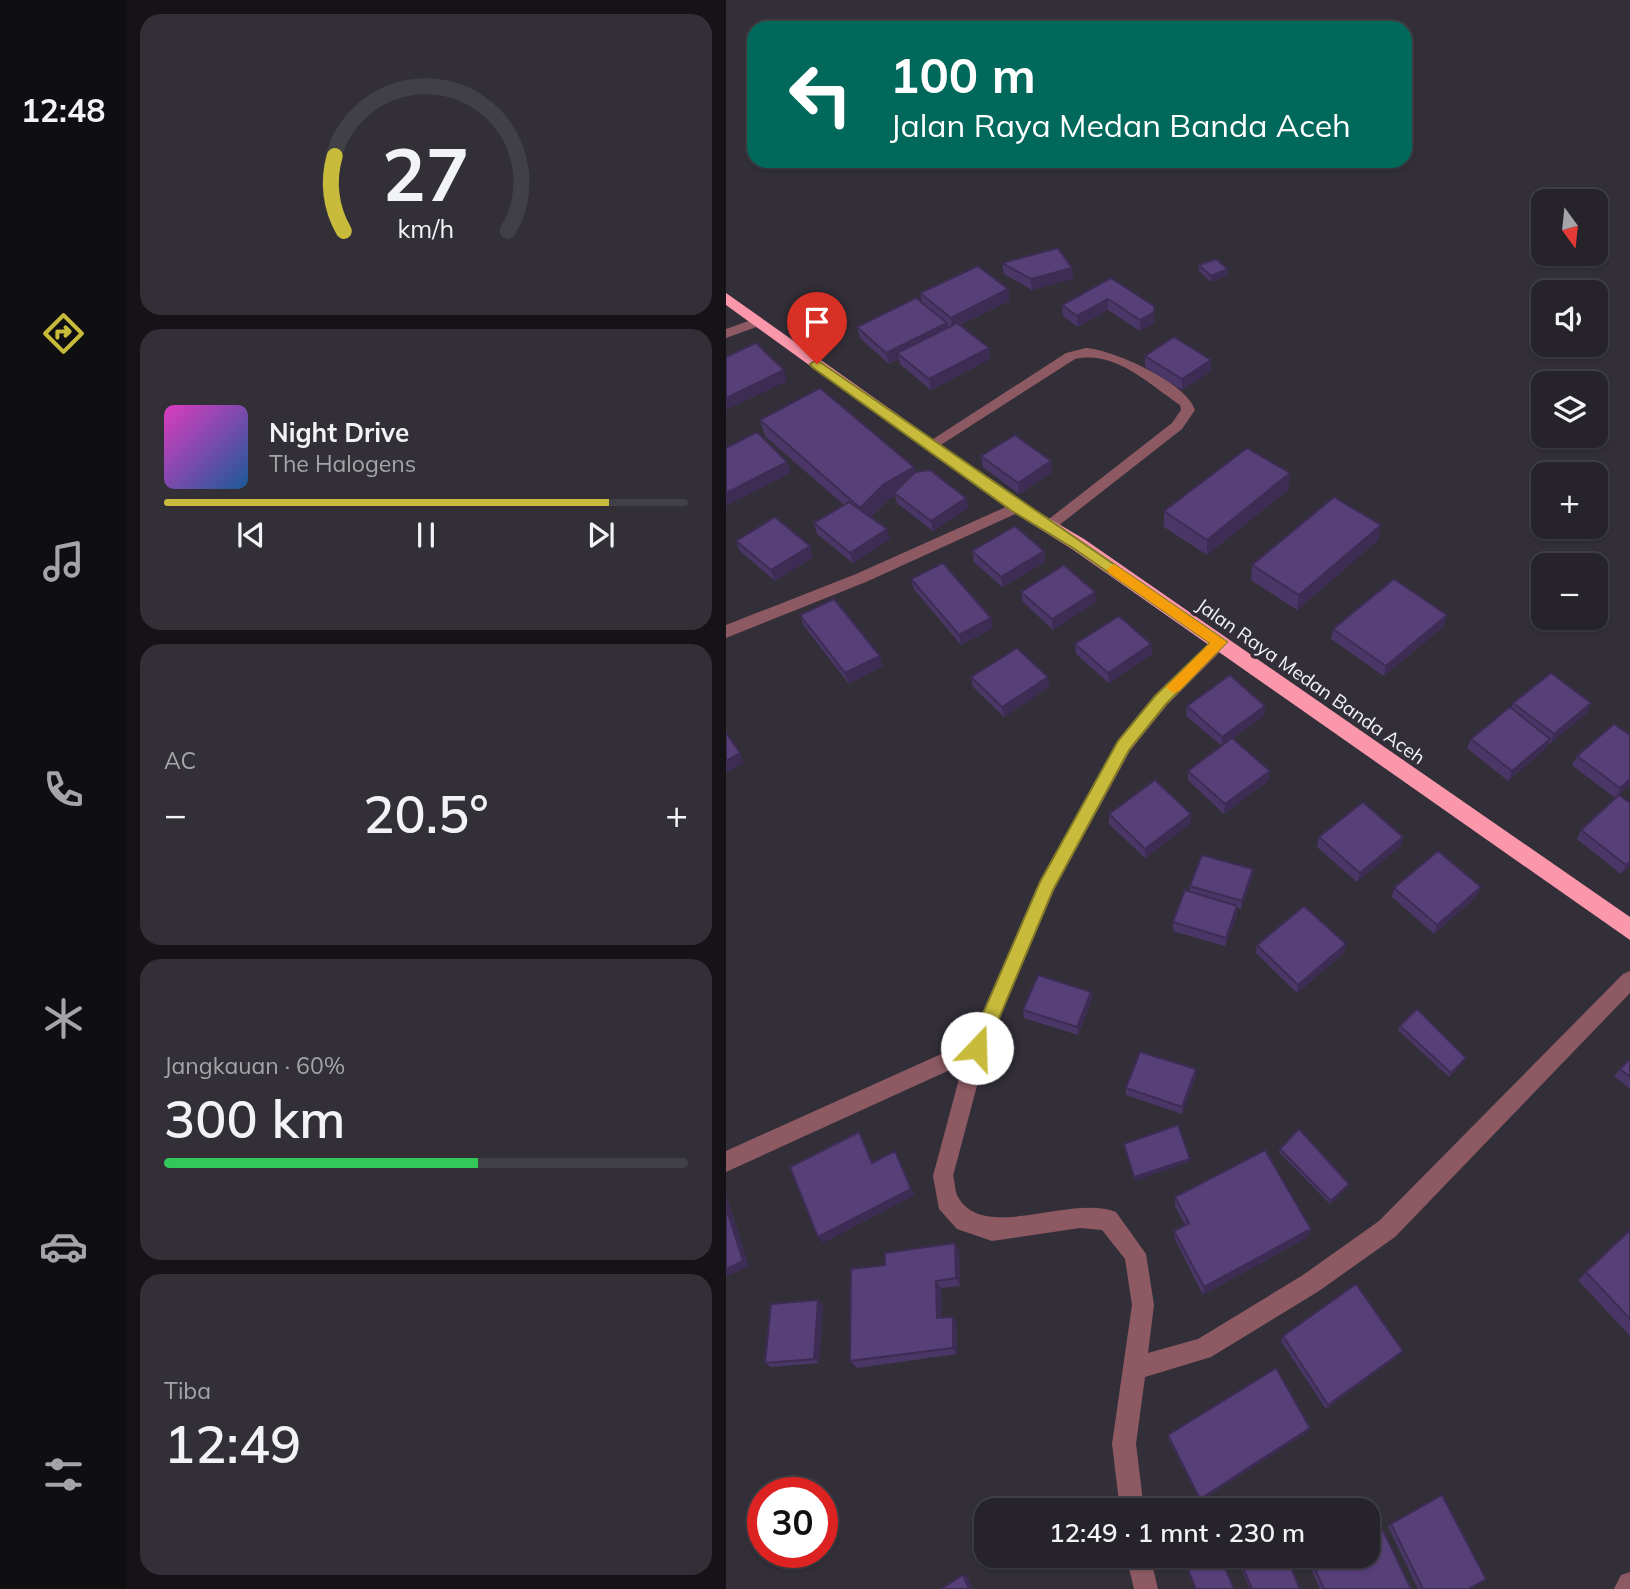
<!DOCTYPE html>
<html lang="id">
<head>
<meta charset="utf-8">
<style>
	body { margin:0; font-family:Mulish,sans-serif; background:#322f37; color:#f1f3f6; height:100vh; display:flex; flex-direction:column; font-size:26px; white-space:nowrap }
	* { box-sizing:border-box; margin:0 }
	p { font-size:23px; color:#a4a4a9 }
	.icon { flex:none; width:38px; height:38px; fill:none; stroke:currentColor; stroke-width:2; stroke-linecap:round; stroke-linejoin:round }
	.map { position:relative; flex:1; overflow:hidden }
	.drawer { display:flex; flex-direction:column; gap:14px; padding:14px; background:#151318; width:600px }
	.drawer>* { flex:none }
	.top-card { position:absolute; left:21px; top:21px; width:665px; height:147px; border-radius:21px; box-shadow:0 2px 5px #0004,0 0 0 2px #424047; background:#00695c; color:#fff; overflow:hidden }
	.needle { width:46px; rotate:165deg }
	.fabs { position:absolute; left:805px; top:189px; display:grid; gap:14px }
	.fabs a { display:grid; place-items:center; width:77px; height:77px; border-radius:14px; background:#26232b; box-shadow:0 2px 5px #0004,0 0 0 2px #424047; font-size:35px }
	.speed { position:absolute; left:21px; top:1477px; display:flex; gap:14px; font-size:35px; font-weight:700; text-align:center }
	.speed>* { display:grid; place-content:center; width:91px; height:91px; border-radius:50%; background:#26232b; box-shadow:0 2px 5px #0004,0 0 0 2px #424047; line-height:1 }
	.speed .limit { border:10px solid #d22; background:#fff; color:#111 }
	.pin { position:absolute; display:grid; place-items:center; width:60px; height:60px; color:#fff; margin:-72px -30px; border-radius:50% 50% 50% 0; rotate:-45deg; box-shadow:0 0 7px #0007 }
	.pin .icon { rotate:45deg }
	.me { position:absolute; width:77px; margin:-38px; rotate:21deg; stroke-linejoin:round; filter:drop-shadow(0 0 5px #0008) }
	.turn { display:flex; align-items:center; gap:24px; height:147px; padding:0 28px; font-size:32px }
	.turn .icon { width:91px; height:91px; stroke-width:2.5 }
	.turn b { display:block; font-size:49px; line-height:60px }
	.big { font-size:52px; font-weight:600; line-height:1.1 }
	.drawer .tile { flex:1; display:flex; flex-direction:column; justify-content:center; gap:10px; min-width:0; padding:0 24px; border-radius:21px; background:#322f37 }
	.drawer .dial { align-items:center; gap:0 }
	.dial svg { height:182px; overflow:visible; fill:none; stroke:#424047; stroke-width:7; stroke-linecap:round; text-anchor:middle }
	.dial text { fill:#f1f3f6; stroke:none }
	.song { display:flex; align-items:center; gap:21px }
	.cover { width:84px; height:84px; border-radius:10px; background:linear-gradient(135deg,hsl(310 70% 55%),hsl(210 70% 35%)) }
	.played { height:7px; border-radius:4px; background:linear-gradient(90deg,#c8bb3b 85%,#424047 85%) }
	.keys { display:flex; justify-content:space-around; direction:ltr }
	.heat { display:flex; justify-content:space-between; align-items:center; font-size:38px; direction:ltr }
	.charge { height:10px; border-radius:5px; background:linear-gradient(90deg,#34c759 60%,#424047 0) }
	.trip { position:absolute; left:248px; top:1498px; width:406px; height:70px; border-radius:21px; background:#26232b; box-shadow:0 2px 5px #0004,0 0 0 2px #424047; font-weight:600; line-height:70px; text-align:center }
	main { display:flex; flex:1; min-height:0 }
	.tabs { display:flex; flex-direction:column; width:126px; justify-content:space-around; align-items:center; background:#0f0e11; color:#a4a4a9 }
	.tabs .icon { width:49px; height:49px }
	.tabs .selected { color:#c8bb3b }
	.tabs b { font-size:32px; color:#f1f3f6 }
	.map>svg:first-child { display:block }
</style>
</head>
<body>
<main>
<nav class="tabs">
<b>12:48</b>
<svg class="icon selected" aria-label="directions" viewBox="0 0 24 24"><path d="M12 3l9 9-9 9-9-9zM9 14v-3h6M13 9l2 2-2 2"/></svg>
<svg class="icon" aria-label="music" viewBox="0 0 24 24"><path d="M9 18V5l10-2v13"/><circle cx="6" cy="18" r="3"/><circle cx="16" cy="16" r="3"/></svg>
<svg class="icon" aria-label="phone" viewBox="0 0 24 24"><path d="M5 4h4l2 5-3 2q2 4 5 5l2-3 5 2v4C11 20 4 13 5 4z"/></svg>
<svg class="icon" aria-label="climate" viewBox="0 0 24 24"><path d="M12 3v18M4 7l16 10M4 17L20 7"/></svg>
<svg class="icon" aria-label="car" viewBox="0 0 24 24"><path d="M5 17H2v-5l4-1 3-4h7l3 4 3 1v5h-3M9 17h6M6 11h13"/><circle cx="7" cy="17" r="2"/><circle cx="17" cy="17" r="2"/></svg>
<svg class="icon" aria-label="filters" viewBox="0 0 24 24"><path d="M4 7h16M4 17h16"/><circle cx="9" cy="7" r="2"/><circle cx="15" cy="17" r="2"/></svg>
</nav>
<section class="drawer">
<div class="tile dial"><svg viewBox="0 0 100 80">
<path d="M14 69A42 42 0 1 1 86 69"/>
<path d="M14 69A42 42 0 0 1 10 36" stroke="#c8bb3b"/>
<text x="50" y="56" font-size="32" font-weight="700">27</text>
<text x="50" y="72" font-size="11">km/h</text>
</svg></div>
<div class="tile">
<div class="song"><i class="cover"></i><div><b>Night Drive</b><p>The Halogens</p></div></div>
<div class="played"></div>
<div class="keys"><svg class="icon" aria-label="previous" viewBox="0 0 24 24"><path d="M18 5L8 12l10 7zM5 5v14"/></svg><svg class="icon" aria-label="pause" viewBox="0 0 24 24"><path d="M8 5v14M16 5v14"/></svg><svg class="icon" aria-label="next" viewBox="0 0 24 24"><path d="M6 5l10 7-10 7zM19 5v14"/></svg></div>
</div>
<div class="tile"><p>AC</p>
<div class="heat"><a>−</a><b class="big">20.5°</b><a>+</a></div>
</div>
<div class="tile"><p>Jangkauan · 60%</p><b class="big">300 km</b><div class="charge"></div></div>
<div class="tile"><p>Tiba</p><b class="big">12:49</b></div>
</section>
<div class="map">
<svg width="904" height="1589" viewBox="0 0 904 1589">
	<rect width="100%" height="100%" fill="#332f39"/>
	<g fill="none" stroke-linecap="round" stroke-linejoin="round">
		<g fill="#8d5a63" fill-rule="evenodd">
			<path d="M31 318 38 322 36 325 0 338V329Z"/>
			<path d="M360 348C388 350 461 383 469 410L456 429 327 530H317L314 526 446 423 455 410 454 405C423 384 389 350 349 359L210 448H200L198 445 340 353Z"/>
			<path d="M291 502 296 503V511L140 582 0 638V625L130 574Z"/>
			<path d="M494 636 502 642 500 646 441 705 404 751 328 890 261 1048 227 1176C229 1182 229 1192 232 1197 258 1243 344 1194 390 1212L420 1254 428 1305 422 1353 472 1339 577 1275 653 1221 897 974 904 971V993L669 1237 593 1291 485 1357 419 1377 410 1444 418 1510H394L386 1444 406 1305 399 1259 376 1230 354 1228 266 1241 231 1229 213 1209 207 1176 237 1064 0 1172V1151L244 1041 314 881 392 741 429 695 488 638Z"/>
			<path d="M400 1556H424L432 1589H408Z"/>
			<path d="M904 1572V1589H888L895 1575Z"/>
		</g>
		<path fill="#fb97ab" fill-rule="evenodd" d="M0 293 297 503 358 539 904 917V940L346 549 285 511 0 305Z"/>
	</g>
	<g fill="#4b3767">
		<path d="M276 263 346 268 347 279 306 290 278 274Z"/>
		<path d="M473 265 502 275 485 282 473 271Z"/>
		<path d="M385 278 429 323 414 331 382 310 352 327 337 316 336 305Z"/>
		<path d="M282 289 283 301 234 325 264 359 205 390 174 364 173 359 163 364 134 338 131 327 196 303 194 293Z"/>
		<path d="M419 356 485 360V371L456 390 419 367Z"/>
		<path d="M34 420 188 467 189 472 240 498 242 508 207 531 171 503 169 496 162 500 145 517 164 539 127 563 91 534 88 523 118 505 39 436Z"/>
		<path d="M255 456 326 472 293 494 257 467Z"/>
		<path d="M563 489 481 555 438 527V511Z"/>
		<path d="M655 525 652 540 571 610 525 580 526 565Z"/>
		<path d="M10 541 87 557 49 581 14 551Z"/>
		<path d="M246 551H318L319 562 276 587 248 562Z"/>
		<path d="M185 579 267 628 235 645 188 589Z"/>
		<path d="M295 592 370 602 327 630 297 602Z"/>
		<path d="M74 615 157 666 123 684 78 626Z"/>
		<path d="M721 615 718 626 658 676 605 639 607 629Z"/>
		<path d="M349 644H425L426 654 383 683 350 654Z"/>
		<path d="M245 677H322L323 687 278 717 247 687Z"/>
		<path d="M787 703H865L861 713 824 744 822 743 820 748 782 781 741 748 745 739 785 709Z"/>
		<path d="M461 706 538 716 507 738 543 780 498 814 462 780V771L496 746 460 716Z"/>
		<path d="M904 735V785L889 798 846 765 851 756Z"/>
		<path d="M904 803V866L895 874 851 839 855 830Z"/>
		<path d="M383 814 465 823 419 858 383 824Z"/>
		<path d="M593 837H677L675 846 631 882 591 847Z"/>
		<path d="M526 878 515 909 511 908V915L499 946 447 931V922L464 892V886Z"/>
		<path d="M755 887 751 896 708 934 666 897 668 888Z"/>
		<path d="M620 944 618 953 571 993 530 953 531 945Z"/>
		<path d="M365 992 366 1000 352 1035 298 1018 297 1010Z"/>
		<path d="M674 1026 738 1062 723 1077 672 1030Z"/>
		<path d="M904 1059V1089L888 1076Z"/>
		<path d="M470 1069V1076L456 1114 400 1095V1088Z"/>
		<path d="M554 1149 623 1184 622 1187 604 1204 553 1152Z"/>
		<path d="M449 1197 585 1229 582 1237 477 1295 449 1239 448 1231 459 1225 449 1206Z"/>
		<path d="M904 1230V1336L852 1280Z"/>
		<path d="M233 1251 234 1286 215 1288V1318L231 1323V1354L131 1368 124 1361 159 1265Z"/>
		<path d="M92 1300 97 1305 93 1363 45 1367 39 1363Z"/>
		<path d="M557 1336 677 1351 673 1355 600 1409 555 1341Z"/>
		<path d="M582 1432 474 1501 442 1438V1435Z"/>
		<path d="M716 1495 742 1589H692L662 1526Z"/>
		<path d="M510 1556H560L574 1589H524Z"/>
		<path d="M581 1556H642L685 1589H594L580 1557Z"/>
	</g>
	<g fill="#3d2d54">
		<path d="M346 268 347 279 306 290 305 279Z"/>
		<path d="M502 269V275L485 282V276Z"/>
		<path d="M282 289 283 301 226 329 225 318Z"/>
		<path d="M382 299V310L352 327 351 316Z"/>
		<path d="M428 312 429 323 414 331V320Z"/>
		<path d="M221 323 223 334 171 353 173 359 163 364 160 353Z"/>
		<path d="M263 348 264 359 205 390 203 379Z"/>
		<path d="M485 360V371L456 390V379Z"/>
		<path d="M58 370 61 381 0 410V398Z"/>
		<path d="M325 461 326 472 293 494 292 483Z"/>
		<path d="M61 462 65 473 0 506V493Z"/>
		<path d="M188 467 191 483 168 493 169 496 162 500 138 523 134 508 158 484Z"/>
		<path d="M564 473 563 489 481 555V540Z"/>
		<path d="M240 498 242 508 207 531 205 521Z"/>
		<path d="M655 525 652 540 571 610 573 595Z"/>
		<path d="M161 529 164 539 127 563 124 553Z"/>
		<path d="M84 546 87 557 49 581 45 570Z"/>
		<path d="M318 551 319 562 276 587 275 577Z"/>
		<path d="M369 592 370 602 327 630 326 619Z"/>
		<path d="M721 615 718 626 658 676 660 666Z"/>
		<path d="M265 618 267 628 235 645 233 635Z"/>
		<path d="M425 644 426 654 383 683 382 673Z"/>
		<path d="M154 656 157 666 123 684 119 673Z"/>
		<path d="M322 677 323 687 278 717 276 707Z"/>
		<path d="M865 703 861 713 824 744 828 734Z"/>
		<path d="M539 706 538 716 496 746V737Z"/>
		<path d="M824 739 820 748 782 781 786 771Z"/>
		<path d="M14 753 18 763 0 773V761Z"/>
		<path d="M544 771 543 780 498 814 499 804Z"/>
		<path d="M904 779V785L889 798 894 788Z"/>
		<path d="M465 814V823L419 858V849Z"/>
		<path d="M677 837 675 846 631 882 634 873Z"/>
		<path d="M904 862V866L895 874 900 865Z"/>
		<path d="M527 869 526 878 515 909 516 901Z"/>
		<path d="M755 887 751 896 708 934 711 925Z"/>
		<path d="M511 906V915L499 946 500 938Z"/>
		<path d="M620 944 618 953 571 993 572 985Z"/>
		<path d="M365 992 366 1000 352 1035 351 1027Z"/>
		<path d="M740 1058 738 1062 723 1077 725 1073Z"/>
		<path d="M470 1069V1076L456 1114V1107Z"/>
		<path d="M133 1132 137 1139 150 1170 146 1163Z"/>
		<path d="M169 1151 189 1195 97 1243 92 1237Z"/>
		<path d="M464 1159V1162L409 1181 408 1177Z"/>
		<path d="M623 1184 622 1187 604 1204 605 1201Z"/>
		<path d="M0 1198 2 1200 23 1266 0 1277Z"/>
		<path d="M585 1229 582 1237 477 1295 478 1287Z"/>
		<path d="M229 1243 233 1251 234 1286 230 1278Z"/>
		<path d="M210 1281 215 1288 216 1325 211 1318Z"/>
		<path d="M92 1300 97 1305 93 1363 88 1359Z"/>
		<path d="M227 1317 231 1323V1354L227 1348Z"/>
		<path d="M677 1351 673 1355 600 1409 602 1405Z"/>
		<path d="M584 1428 582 1432 474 1501V1499Z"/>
		<path d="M237 1575 242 1577 247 1589H243Z"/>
	</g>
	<g fill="#574078" stroke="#3d2d54" stroke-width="2">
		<path d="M332 248 346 268 305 279 276 263Z"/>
		<path d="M490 259 502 269 485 276 473 265Z"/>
		<path d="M252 266 282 289 225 318 194 293Z"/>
		<path d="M385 278 428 306V312L414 320 382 299 351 316 336 305Z"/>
		<path d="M190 298 221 323 160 353 131 327Z"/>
		<path d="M231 323 263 348 203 379 171 353Z"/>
		<path d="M448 337 485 360 456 379 419 356Z"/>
		<path d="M30 343 58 370 0 398V357Z"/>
		<path d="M94 388 188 467 158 484 134 508 34 420Z"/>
		<path d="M31 432 61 462 0 493V448Z"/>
		<path d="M289 435 325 461 292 483 255 456Z"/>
		<path d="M521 448 564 473 481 540 438 511Z"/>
		<path d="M204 470 240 498 205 521 168 493 189 472Z"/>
		<path d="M608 497 655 525 573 595 526 565Z"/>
		<path d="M123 502 161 529 124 553 88 523Z"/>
		<path d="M49 517 84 546 45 570 10 541Z"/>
		<path d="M289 526 318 551 275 577 246 551Z"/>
		<path d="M217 563 265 618 233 635 185 579Z"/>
		<path d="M338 565 369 592 326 619 295 592Z"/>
		<path d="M668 579 721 615 660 666 607 629Z"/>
		<path d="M108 599 154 656 119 673 74 615Z"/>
		<path d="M393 616 425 644 382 673 349 644Z"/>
		<path d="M291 648 322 677 276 707 245 677Z"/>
		<path d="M825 673 865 703 828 734 787 703Z"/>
		<path d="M504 675 539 706 496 737 461 706Z"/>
		<path d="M784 707 824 739 786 771 745 739Z"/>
		<path d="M888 724 904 735V779L894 788 851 756Z"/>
		<path d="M0 733 14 753 0 761Z"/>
		<path d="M506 738 544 771 499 804 462 771Z"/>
		<path d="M429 780 465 814 419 849 383 814Z"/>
		<path d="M893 795 904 803V862L900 865 855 830Z"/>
		<path d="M637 802 677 837 634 873 593 837Z"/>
		<path d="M712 851 755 887 711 925 668 888Z"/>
		<path d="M476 855 527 869 516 901 464 886Z"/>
		<path d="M459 890 511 906 500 938 447 922Z"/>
		<path d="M578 906 620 944 572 985 531 945Z"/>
		<path d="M312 975 365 992 351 1027 297 1010Z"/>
		<path d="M691 1009 740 1058 725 1073 674 1026Z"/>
		<path d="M414 1052 470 1069 456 1107 400 1088Z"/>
		<path d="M904 1059V1077L894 1069Z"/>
		<path d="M452 1125 464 1159 408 1177 398 1144Z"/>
		<path d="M573 1129 623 1184 605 1201 554 1149Z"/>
		<path d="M133 1132 146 1163 169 1151 185 1189 92 1237 64 1167Z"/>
		<path d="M539 1150 585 1229 478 1287 448 1231 463 1223 449 1197Z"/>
		<path d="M0 1207 17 1261 0 1269Z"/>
		<path d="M904 1230V1319L860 1272Z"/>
		<path d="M229 1243 230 1278 210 1281 211 1318 227 1317V1348L124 1361 125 1269 159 1265V1253Z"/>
		<path d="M630 1284 677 1351 602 1405 557 1336Z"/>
		<path d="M92 1300 88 1359 39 1363 45 1304Z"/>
		<path d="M550 1368 584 1428 474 1499 442 1435Z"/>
		<path d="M716 1495 760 1579 742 1589H697L665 1524Z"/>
		<path d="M651 1518 685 1589H598L583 1556H642V1522Z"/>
		<path d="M482 1556H494L508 1589H470L461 1567Z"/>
		<path d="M512 1556H560L574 1589H526Z"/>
		<path d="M237 1575 243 1589H215Z"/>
	</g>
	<path fill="#c8bb3b" stroke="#827a26" stroke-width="2" d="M91 360 501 642 440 704 403 750 327 890 258 1054 251 1056 245 1054 242 1048 314 882 392 741 429 696 484 643 347 548 286 511 86 367 84 364Z"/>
	<path fill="#f59e0b" d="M388 564 501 642 453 691 447 693 440 687 484 643 383 573 381 569Z"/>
	<g text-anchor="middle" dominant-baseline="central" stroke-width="7" stroke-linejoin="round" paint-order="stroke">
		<g font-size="19" fill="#f5f3fa" stroke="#332f39">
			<text transform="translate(585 681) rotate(35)">Jalan Raya Medan Banda Aceh</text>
		</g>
	</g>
</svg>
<div class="fabs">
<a><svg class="needle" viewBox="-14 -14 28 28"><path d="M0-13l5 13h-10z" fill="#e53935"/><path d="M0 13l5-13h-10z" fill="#a4a4a9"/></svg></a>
<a><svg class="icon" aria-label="sound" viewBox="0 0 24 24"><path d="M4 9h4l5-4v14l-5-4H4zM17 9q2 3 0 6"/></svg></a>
<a><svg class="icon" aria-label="layers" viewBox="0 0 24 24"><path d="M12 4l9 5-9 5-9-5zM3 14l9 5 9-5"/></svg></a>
<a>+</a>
<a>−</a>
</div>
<div class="speed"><div class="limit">30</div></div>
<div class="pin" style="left:91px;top:364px;background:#d93025"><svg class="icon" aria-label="arrive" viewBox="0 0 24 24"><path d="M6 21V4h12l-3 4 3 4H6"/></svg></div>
<svg class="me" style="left:251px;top:1048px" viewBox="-20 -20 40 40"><circle r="19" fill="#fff"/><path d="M0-13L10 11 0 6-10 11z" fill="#c8bb3b"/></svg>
<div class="trip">12:49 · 1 mnt · 230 m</div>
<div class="top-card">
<div class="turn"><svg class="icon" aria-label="left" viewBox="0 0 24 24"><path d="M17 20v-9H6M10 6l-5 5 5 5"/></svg><div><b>100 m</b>Jalan Raya Medan Banda Aceh</div></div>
</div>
</div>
</main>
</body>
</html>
